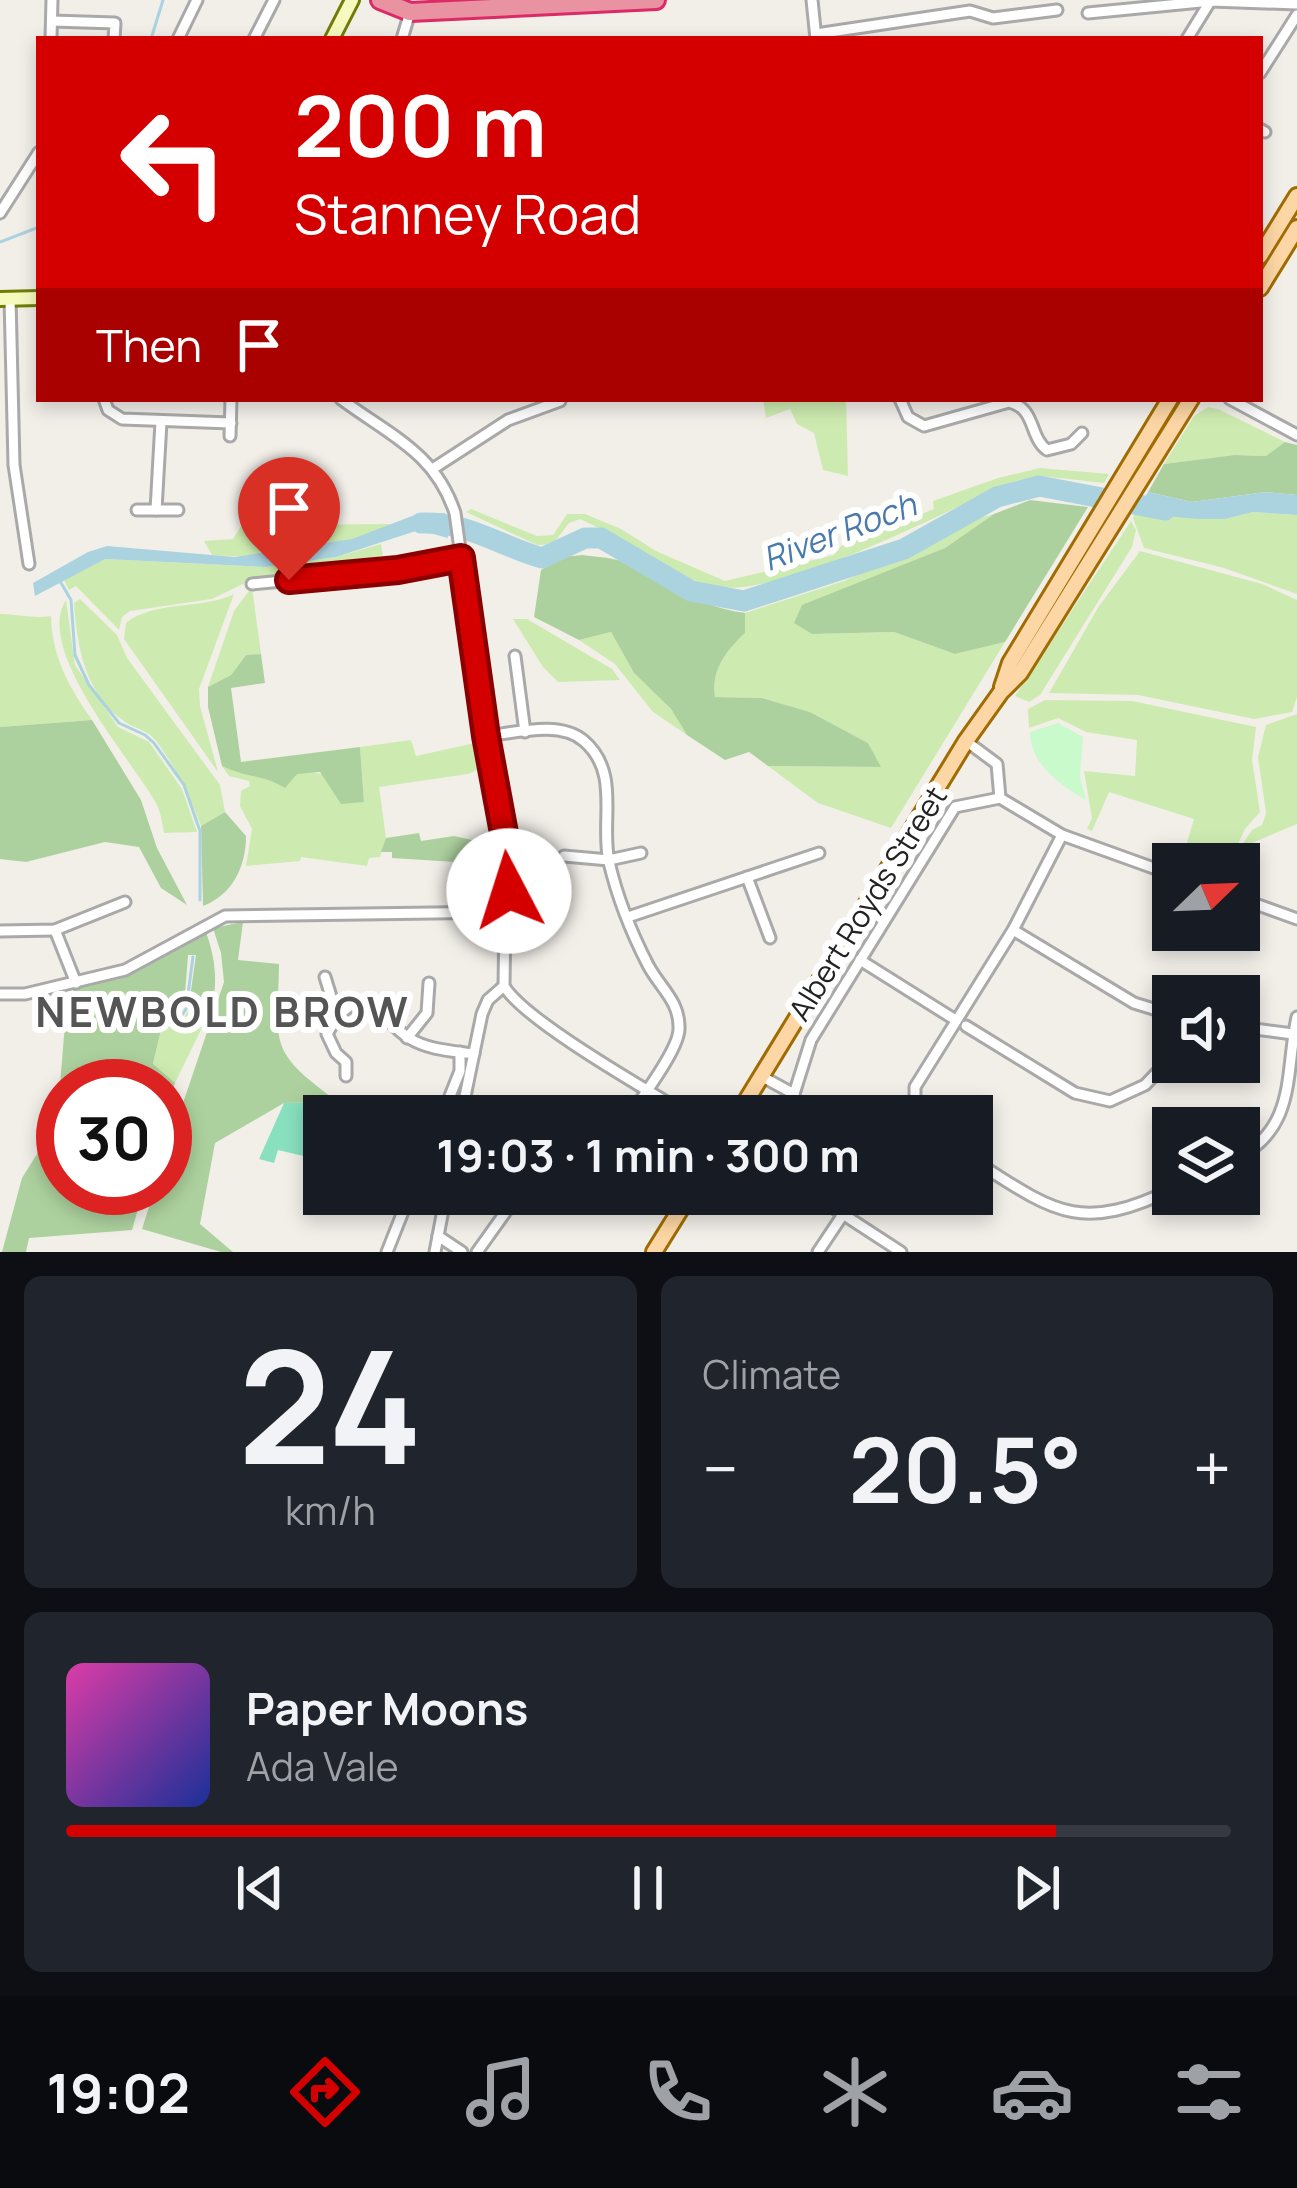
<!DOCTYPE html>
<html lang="en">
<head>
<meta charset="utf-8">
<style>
	body { margin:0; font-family:Manrope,sans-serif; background:#20242c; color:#f1f3f6; height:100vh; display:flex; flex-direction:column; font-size:45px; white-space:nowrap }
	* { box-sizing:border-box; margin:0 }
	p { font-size:39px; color:#9ea1a6 }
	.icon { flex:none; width:66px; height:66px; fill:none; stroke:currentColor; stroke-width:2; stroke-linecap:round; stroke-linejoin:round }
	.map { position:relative; height:1252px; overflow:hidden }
	.details { display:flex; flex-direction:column; gap:24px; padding:24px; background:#0d0f14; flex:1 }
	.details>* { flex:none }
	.top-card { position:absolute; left:36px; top:36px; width:1227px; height:366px; border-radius:0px; box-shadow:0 6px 18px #0003; background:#d40000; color:#fff; overflow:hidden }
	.needle { width:78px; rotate:67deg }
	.controls { position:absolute; left:1152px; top:843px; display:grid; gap:24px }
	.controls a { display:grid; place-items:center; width:108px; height:108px; border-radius:0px; background:#171b24; box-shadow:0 6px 18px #0003; font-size:60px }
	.speed { position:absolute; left:36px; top:1059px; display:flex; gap:24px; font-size:60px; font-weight:700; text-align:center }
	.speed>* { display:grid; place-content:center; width:156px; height:156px; border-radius:50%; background:#171b24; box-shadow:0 6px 18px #0003; line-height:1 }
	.speed .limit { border:18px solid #d22; background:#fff; color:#111 }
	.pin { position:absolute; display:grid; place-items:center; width:102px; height:102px; color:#fff; margin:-123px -51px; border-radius:50% 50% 50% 0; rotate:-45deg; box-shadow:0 0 12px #0007 }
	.pin .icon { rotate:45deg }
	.me { position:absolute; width:132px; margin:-66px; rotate:355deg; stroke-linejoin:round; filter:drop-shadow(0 0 9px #0008) }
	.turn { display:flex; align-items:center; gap:42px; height:252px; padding:0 60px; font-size:54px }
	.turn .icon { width:156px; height:156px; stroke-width:2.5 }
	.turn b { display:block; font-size:84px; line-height:102px }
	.then { display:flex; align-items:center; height:114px; padding:0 60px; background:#0003; gap:24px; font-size:45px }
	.big { font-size:90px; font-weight:700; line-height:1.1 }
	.details .tile { flex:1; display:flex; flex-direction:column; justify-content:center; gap:18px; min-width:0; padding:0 42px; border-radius:18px; background:#20242c }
	.details .dial { align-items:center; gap:0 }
	.dial b { font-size:156px; line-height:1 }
	.song { display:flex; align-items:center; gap:36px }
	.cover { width:144px; height:144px; border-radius:18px; background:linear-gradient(135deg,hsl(320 70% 55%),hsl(230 70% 35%)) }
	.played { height:12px; border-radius:6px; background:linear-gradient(90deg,#d40000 85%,#363941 85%) }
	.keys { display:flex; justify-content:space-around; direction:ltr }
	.heat { display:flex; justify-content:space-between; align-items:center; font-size:66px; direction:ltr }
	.details .tiles { flex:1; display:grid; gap:24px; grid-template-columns:1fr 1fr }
	.tile:last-child { grid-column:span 2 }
	.trip { position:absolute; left:303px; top:1095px; width:690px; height:120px; border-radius:0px; background:#171b24; box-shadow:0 6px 18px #0003; font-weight:700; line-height:120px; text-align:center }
	.tabs { display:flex; height:192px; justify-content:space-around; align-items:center; background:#090b0e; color:#9ea1a6 }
	.tabs .icon { width:84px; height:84px }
	.tabs .on { color:#d40000 }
	.tabs b { font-size:54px; color:#f1f3f6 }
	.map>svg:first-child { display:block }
</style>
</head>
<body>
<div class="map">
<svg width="1297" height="1252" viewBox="0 0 1297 1252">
	<rect width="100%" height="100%" fill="#f2efe9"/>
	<g fill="#cdebb0">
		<path d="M763 399H846L848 476 823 470 814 433 797 424 790 409 766 418Z"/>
		<path d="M1208 407 1218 409 1285 442 1266 456 1234 455 1164 464 1194 416Z"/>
		<path d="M1040 468 1109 474 1104 483 1041 476 1013 482C945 510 778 602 711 586 665 574 623 538 580 519L569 523 553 544 537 545 466 512 471 509 537 536 553 535 567 514H585L621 529 656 551 725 581 834 555 841 546 934 509 933 501 998 478Z"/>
		<path d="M1253 512 1297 515V594L1224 568 1144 548 1133 518 1135 513 1225 519Z"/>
		<path d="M994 514 945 548 899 567 812 634 894 632 955 654 1005 642 891 828 818 803 768 766 880 767 868 743 810 712 762 698 715 697C711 670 726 651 745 633V613L844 581 972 520Z"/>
		<path d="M1131 521 1136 530 1132 547 1040 695 1029 702 1015 696Z"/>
		<path d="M391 524C350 549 261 560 212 555L204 541 233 539 242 525Z"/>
		<path d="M381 544 383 555 353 566 251 580 212 599 130 611 122 617 119 630 76 586 69 590 63 578 105 559 265 567 336 557Z"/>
		<path d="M1140 551 1262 584 1297 600V697L1292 712 1254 719 1138 695 1049 693 1099 606Z"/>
		<path d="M252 587 261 654 246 655 231 675 208 687 234 611Z"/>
		<path d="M234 594 199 689 200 706 218 772 124 639 126 623C154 600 201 610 234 594Z"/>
		<path d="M80 599 117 635 127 658 220 785 225 812 201 826C190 796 176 768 157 742 148 730 136 729 125 722 85 694 77 647 74 603Z"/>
		<path d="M66 600 75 665 118 727 149 742 182 789 197 832 164 833C162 821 160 808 153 798 128 756 34 648 66 600Z"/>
		<path d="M0 614C19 614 33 619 51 616 52 657 69 687 92 720L0 727Z"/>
		<path d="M513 619H527L612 669 620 680 558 682 543 667Z"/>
		<path d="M611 632 634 673 671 709 687 735 653 712 615 664 579 640Z"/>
		<path d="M1045 700 1132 701 1256 727 1252 760 1260 812 1245 829 1228 864 1185 849 1194 819 1109 792 1092 831 1087 829 1092 818 1084 771 1135 776 1137 740 1086 732 1058 718 1029 728 1028 709Z"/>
		<path d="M1297 714V824L1240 848 1252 830 1262 825 1266 813 1258 757 1266 725Z"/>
		<path d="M411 740 416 756 479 742 482 768 468 774 379 787 386 838 380 857 369 858 367 866 301 857 300 861 246 866 252 829 240 806 241 791 250 786 249 781 229 776 222 766C253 782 283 770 315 773 331 774 351 792 364 801L360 747Z"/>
		<path d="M212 1007 175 1083 153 1065 161 1030 168 1024 178 1026 188 1011Z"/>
	</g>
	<g fill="#add19e">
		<path d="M1285 442 1297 445V495L1266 492 1192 502 1148 492 1164 464 1234 455 1266 456Z"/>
		<path d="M1030 500 1088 507 1005 642 955 654 894 632 812 634 794 623 802 605 945 548 994 514Z"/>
		<path d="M583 555C595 557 609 557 621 561 670 576 686 605 745 613V633C726 651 711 670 715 697L762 698 810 712 868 743 881 767 768 766 749 752 725 760 687 735 671 709 634 673 611 632 579 640 534 617 541 570 562 557Z"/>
		<path d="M261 654 265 683 231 688 241 762 360 747 364 802 341 804 320 772 297 774 285 788C264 775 243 777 222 766L208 707V687L231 675 246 655Z"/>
		<path d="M92 720 141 800 157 848 187 905 161 888 139 847 105 842 26 862 0 859V727Z"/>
		<path d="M225 812 246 836C246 867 232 895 203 906L201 826Z"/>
		<path d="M419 833 421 841 454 836 485 843 487 864 392 858V852H381L386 838Z"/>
		<path d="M243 922 238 960 279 964C278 1044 266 1049 334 1099L331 1102 284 1103 215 1143 200 1224 233 1252H221L142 1229 155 1188H165V1156L224 982 221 953 213 928Z"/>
		<path d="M206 932C215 958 218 980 212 1007L188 1011 196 955H188L184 1007 161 1030 153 1064 175 1083 165 1118V1086H63V1188H144L132 1230 29 1238 26 1252H2L22 1178 57 1122 67 999 75 988 119 979Z"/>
	</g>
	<path fill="#c8facc" d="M1058 723 1083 737 1080 776 1086 800C1060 785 1030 764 1030 732Z"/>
	<path fill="#88e0be" d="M415 1101 409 1116H324V1166L316 1164V1159L278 1150 274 1163 259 1159 284 1103Z"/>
	<g fill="#aad3df">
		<path d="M1148 492 1192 502 1266 492 1297 495V515L1253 512 1225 519H1197L1135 513Z"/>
		<path d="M420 513H445L448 538 419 530 336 557 265 567 105 559 35 596 33 583 88 552 107 546 235 557 352 539Z"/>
	</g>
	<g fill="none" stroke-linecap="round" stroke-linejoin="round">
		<g stroke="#aad3df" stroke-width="3">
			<path d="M151 39 163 0"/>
			<path d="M0 242 39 227"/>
			<path d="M60 581 71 600 75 655 89 685 119 723 145 735 154 743 184 785 200 831V900"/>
			<path d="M176 1024 186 1009 193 957"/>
		</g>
		<path stroke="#aad3df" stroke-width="21" d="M421 523C466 521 500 546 542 558L585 538H601L691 591 744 601 904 549 997 497 1039 486 1165 510"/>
		<g stroke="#a9a9a9" stroke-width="15">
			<g id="street">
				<path d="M812 0 816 39"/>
				<path d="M1088 13 1211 1 1297 4"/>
				<path d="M52 21 115 23 114 39"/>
				<path d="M816 34 970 11 993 18 1057 10"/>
				<path d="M51 39 52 0"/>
				<path d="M178 39 197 0"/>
				<path d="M254 39 274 0"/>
				<path d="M402 39 410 12"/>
				<path d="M1187 39 1211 0"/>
				<path d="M1260 73 1297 15"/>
				<path d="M1260 129 1265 132"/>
				<path d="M0 213 39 152"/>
				<path d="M10 298 14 465 29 564"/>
				<path d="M104 399 108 410 122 419 231 423"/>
				<path d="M341 399C389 435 435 452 455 513L486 736 506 844 504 986C525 1021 649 1091 690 1116"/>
				<path d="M900 399 908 417 924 426 1009 402C1036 408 1029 437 1047 450L1071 444 1082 433"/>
				<path d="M1230 399 1297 435"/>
				<path d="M230 436 231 399"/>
				<path d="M434 468 508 420 560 401"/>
				<path d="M137 510H178"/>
				<path d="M156 510 161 422"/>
				<path d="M252 584 398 570 461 558"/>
				<path d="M515 656 525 732"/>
				<path d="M486 736C515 733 560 720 584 741 621 773 600 821 609 862 617 896 632 934 648 965 660 988 680 1001 679 1029 679 1049 642 1097 630 1116"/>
				<path d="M966 741 997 764 1000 798 1062 835 1173 875"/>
				<path d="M564 856 609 860 641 853"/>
				<path d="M747 877 770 938"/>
				<path d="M1239 898 1297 919"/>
				<path d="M628 917 819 853"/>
				<path d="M55 930 76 983"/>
				<path d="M1013 930 1134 1003 1173 1015"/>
				<path d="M0 931 55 930 125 902"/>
				<path d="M860 960 954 1019"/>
				<path d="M325 977 337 1016"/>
				<path d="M0 994H25L125 970 225 916 506 912"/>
				<path d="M966 1026 1075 1093 1110 1101 1145 1085 1168 1061 1173 1043"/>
				<path d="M1239 1027 1293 1034"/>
				<path d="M407 1038 427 1013 429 983"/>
				<path d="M346 1076V1062L336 1053 327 1034 337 1016 354 1003C387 1007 385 1023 409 1038 428 1050 452 1051 474 1054"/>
				<path d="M761 1076 794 1094"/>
				<path d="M442 1116 460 1071V1052"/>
				<path d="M461 1116 482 1014 488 1000 504 986"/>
				<path d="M773 1116 794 1094 811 1040 955 807 1000 798"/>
				<path d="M915 1116V1087L1013 930 1062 835"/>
				<path d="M1239 1157C1297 1126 1285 1072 1297 1017"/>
				<path d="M972 1159C1054 1212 1079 1234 1173 1189"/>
				<path d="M812 1194 901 1252"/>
				<path d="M438 1236 462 1252"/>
				<path d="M387 1252 410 1194"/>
				<path d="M435 1252 446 1194"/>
				<path d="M477 1252 512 1203 532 1194"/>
				<path d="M818 1252 842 1216"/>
			</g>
		</g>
		<g stroke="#707d05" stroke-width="18">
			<g id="secondary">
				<path d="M332 39 352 0"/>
				<path d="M0 299 39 298"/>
			</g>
		</g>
		<g stroke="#a06b00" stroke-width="20">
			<g id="primary">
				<path d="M1260 256 1297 196"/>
				<path d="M1260 288 1297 228"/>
				<path d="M1002 687 1010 663 1170 399"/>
				<path d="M737 1116 966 741 1001 692 1020 673 1191 399"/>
				<path d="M654 1252 690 1194"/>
			</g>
		</g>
		<g stroke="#dc2a67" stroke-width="22">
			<path id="highway" d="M380 0 410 12 656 0"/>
		</g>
		<use href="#street" stroke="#fff" stroke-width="9"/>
		<use href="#secondary" stroke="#f7fabf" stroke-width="12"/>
		<use href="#primary" stroke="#fcd6a4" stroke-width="14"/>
		<use href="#highway" stroke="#e892a2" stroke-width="16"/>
	</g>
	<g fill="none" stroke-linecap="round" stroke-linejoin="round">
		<g stroke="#8a0000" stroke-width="30">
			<path id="route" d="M289 580 398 570 461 558 486 736 506 844 509 891"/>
		</g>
		<use href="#route" stroke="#d40000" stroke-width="21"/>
	</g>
	<g text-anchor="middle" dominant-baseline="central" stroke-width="12" stroke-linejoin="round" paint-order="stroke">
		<g font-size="30" fill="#222" stroke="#fff">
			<text transform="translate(867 903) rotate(-58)">Albert Royds Street</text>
		</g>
		<g font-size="33" font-style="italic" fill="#4a7aab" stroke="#fff">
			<text transform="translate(839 531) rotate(-21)">River Roch</text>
		</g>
		<g font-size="42" font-weight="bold" letter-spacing="3" fill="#555" stroke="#fff">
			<text x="223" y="1011">NEWBOLD BROW</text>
		</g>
	</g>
</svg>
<div class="controls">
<a><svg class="needle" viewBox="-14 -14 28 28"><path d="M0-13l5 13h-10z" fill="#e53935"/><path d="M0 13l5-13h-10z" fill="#9ea1a6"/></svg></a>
<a><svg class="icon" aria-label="sound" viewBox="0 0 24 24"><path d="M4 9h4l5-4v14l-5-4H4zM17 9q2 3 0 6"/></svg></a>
<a><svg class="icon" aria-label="layers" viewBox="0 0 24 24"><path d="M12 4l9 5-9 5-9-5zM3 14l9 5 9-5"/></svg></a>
</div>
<div class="speed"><div class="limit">30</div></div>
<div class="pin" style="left:289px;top:580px;background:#d93025"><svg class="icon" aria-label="arrive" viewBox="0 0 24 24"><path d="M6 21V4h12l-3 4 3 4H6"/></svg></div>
<svg class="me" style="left:509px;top:891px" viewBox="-20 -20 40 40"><circle r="19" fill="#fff"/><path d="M0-13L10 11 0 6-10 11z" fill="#d40000"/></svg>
<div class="trip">19:03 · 1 min · 300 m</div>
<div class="top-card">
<div class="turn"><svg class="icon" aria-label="left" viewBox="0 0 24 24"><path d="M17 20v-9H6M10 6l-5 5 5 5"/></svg><div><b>200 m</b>Stanney Road</div></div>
<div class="then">Then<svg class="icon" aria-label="arrive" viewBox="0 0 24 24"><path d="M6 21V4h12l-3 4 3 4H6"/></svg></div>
</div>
</div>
<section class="details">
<div class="tiles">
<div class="tile dial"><b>24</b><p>km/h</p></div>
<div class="tile"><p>Climate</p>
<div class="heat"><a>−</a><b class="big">20.5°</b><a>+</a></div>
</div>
<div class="tile">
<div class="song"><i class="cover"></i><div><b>Paper Moons</b><p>Ada Vale</p></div></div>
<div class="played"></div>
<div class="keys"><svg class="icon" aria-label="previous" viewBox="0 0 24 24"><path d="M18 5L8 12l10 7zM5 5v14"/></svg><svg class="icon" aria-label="pause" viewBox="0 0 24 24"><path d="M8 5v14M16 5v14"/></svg><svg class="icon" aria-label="next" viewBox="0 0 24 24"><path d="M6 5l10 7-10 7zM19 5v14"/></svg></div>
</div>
</div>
</section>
<nav class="tabs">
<b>19:02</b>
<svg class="icon on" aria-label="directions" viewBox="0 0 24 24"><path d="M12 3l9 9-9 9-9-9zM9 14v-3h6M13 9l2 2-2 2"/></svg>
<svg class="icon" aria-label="music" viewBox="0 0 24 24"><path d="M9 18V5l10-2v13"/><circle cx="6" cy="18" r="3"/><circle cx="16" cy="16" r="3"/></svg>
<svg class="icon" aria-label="phone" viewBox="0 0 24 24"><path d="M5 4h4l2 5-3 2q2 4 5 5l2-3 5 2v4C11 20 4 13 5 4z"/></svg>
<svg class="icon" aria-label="climate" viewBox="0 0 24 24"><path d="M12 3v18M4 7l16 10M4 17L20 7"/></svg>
<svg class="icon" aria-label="car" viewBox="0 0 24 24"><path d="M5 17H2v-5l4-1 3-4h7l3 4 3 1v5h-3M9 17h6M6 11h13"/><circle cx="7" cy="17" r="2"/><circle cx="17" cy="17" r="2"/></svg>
<svg class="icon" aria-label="filters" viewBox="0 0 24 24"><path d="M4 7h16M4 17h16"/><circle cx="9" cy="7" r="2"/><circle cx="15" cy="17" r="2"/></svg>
</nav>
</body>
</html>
